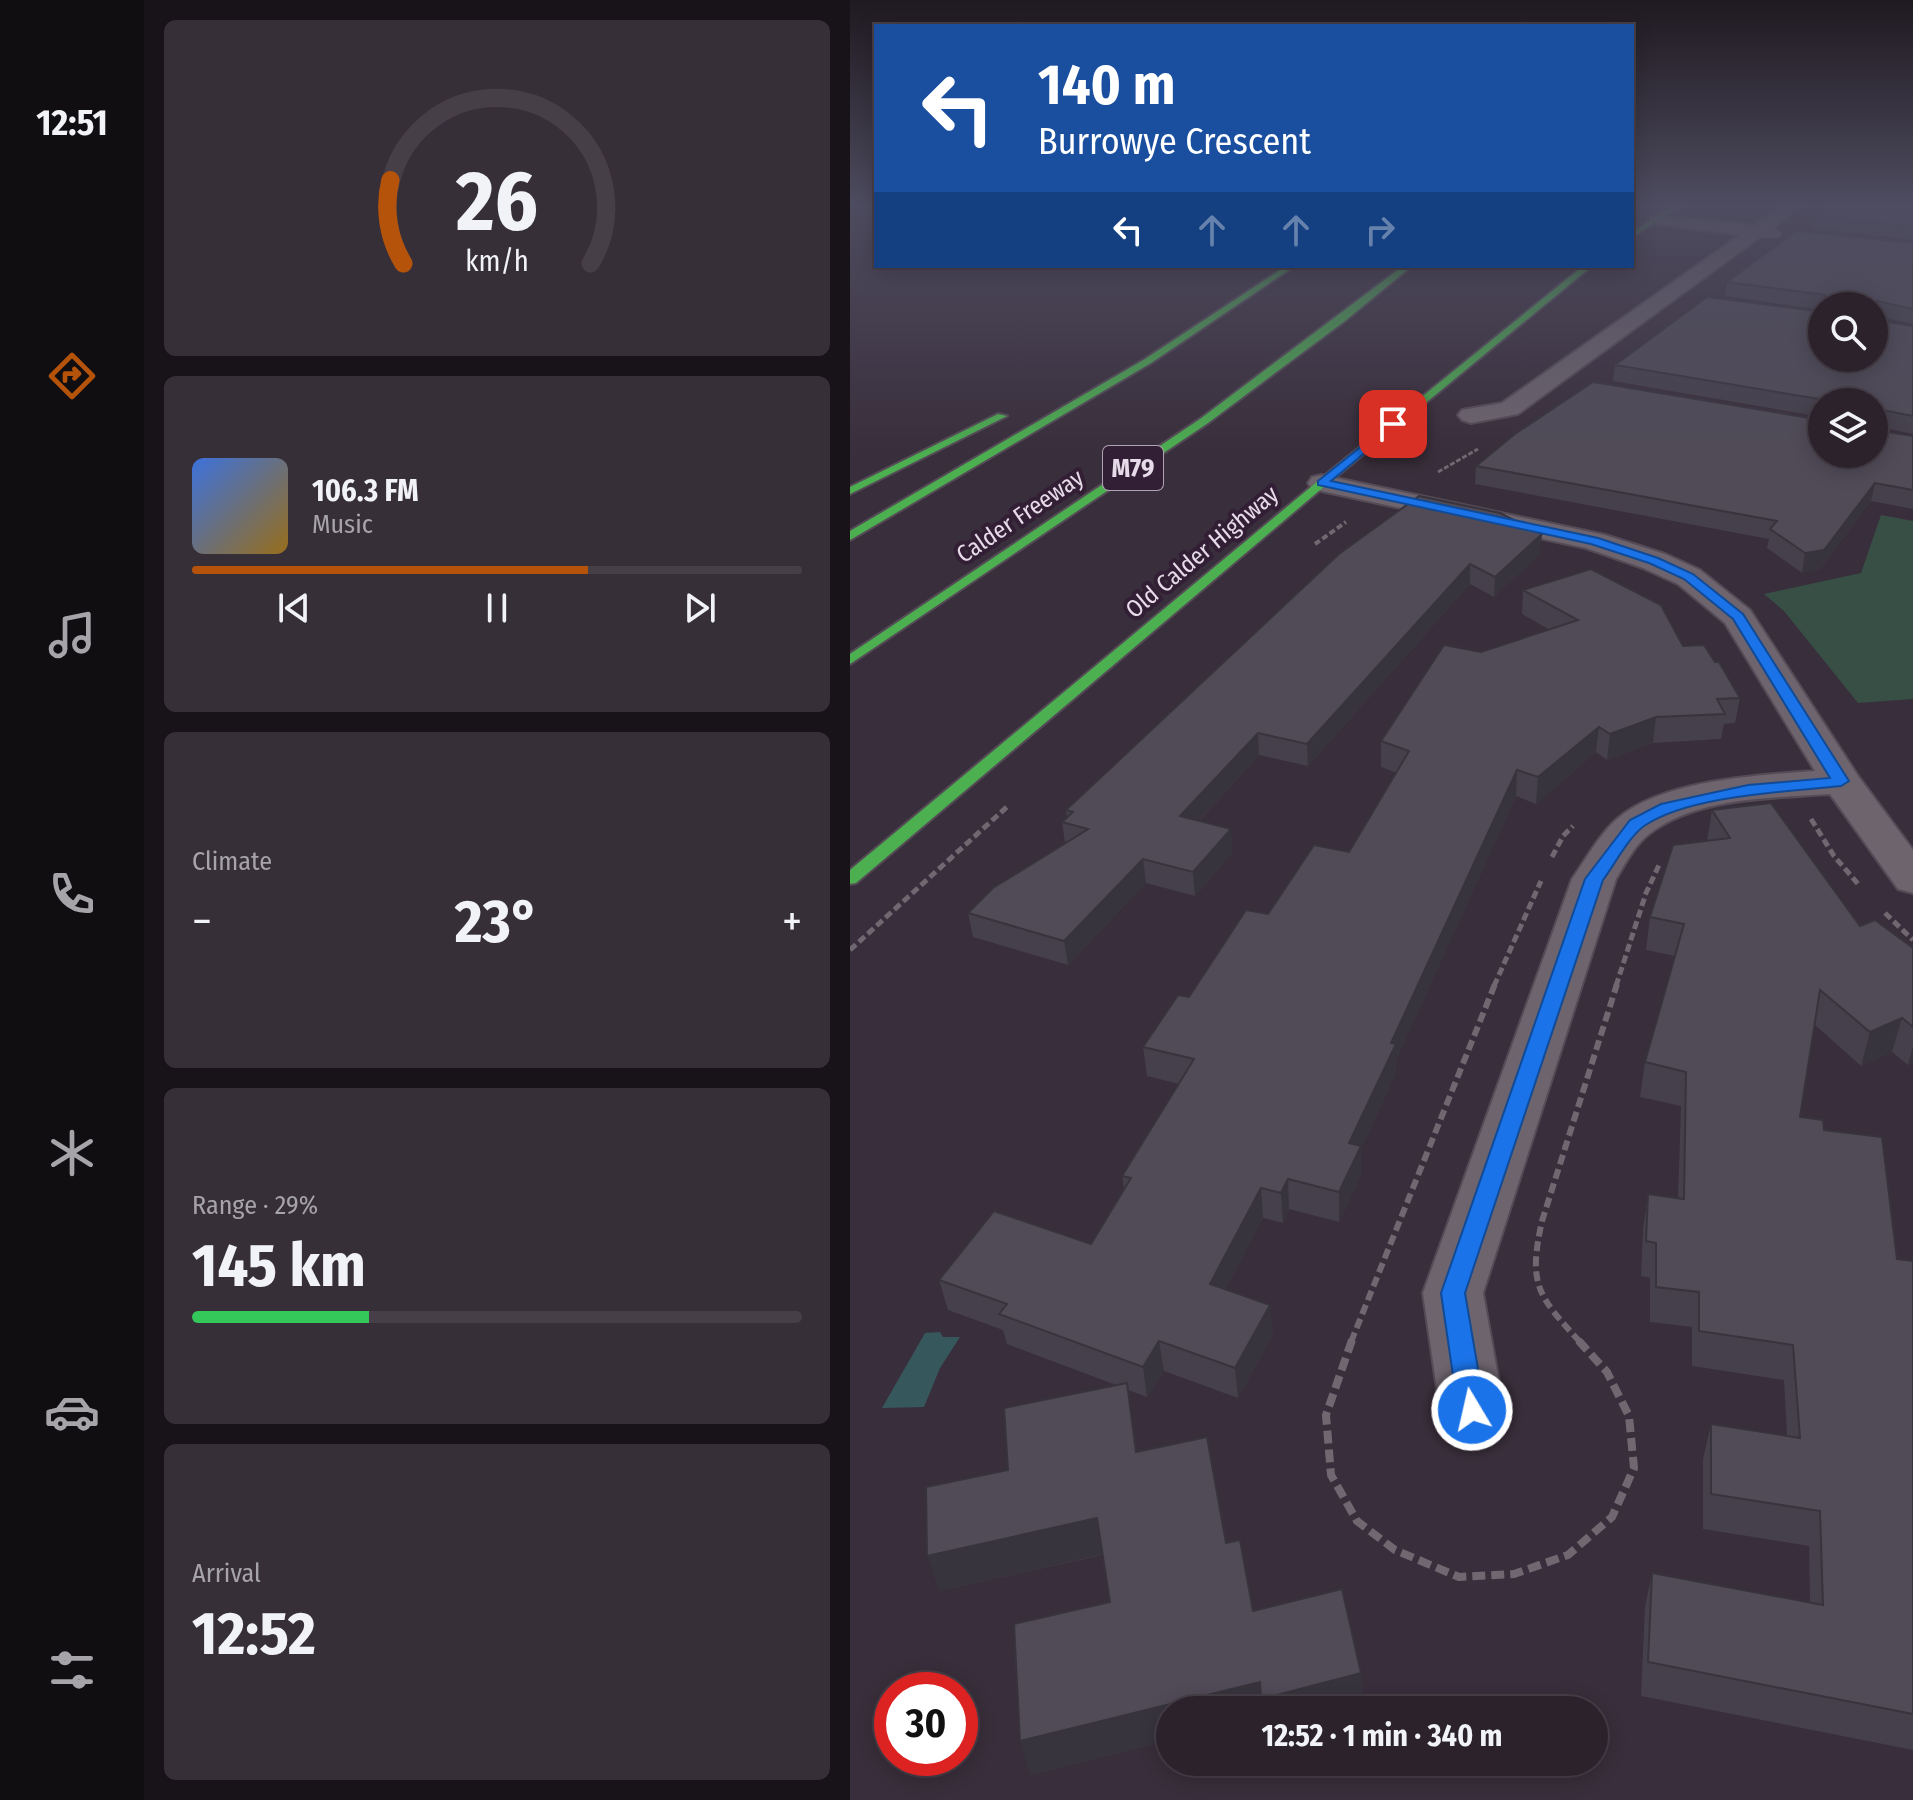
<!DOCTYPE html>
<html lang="en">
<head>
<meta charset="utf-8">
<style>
	body { margin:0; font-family:"Fira Sans Condensed",sans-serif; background:#372f38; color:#f1f3f6; height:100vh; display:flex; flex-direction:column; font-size:30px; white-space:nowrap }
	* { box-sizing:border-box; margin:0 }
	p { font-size:26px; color:#a6a4a9 }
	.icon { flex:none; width:44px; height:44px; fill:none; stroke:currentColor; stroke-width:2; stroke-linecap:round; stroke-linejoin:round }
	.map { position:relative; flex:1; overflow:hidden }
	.drawer { display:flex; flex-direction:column; gap:20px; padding:20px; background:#181318; width:706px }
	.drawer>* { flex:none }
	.banner { position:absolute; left:24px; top:24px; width:760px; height:244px; border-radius:0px; box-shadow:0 4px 20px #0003,0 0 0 2px #473f48; background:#1a4fa0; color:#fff; overflow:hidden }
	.tools { position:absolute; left:958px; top:292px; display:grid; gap:16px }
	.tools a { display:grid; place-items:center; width:80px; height:80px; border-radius:50%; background:#2b222c; box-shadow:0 4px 20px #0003,0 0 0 2px #473f48; font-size:40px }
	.speed { position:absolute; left:24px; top:1672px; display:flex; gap:16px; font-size:40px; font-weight:700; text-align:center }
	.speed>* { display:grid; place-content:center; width:104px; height:104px; border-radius:50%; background:#2b222c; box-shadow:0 4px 20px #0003,0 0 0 2px #473f48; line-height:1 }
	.speed .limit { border:12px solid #d22; background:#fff; color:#111 }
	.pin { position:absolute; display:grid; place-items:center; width:68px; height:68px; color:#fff; margin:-34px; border-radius:16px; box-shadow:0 4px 12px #0006 }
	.me { position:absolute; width:88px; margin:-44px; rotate:351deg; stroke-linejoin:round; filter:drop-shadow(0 0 6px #0008) }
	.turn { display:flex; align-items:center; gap:28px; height:168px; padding:0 32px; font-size:36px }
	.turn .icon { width:104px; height:104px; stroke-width:2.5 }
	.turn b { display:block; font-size:56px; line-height:68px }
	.lanes { display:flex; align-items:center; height:76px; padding:0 32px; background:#0003; justify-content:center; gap:40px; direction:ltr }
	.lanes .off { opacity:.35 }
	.big { font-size:60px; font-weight:700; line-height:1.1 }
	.drawer .tile { flex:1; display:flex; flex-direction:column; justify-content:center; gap:12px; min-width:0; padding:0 28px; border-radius:12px; background:#372f38 }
	.drawer .dial { align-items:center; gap:0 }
	.dial svg { height:208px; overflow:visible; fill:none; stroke:#473f48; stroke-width:7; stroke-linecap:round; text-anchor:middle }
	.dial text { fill:#f1f3f6; stroke:none }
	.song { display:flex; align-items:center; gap:24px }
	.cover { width:96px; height:96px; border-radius:12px; background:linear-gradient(135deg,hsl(220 70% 55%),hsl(40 70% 35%)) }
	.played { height:8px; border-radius:4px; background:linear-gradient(90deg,#b45309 65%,#473f48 65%) }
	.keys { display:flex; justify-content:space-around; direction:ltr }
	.heat { display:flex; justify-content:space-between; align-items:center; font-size:44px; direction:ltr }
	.charge { height:12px; border-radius:6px; background:linear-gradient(90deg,#34c759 29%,#473f48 0) }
	.trip { position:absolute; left:306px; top:1696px; width:452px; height:80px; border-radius:40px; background:#2b222c; box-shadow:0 4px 20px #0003,0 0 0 2px #473f48; font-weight:700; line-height:80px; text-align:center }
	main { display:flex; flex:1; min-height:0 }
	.tabs { display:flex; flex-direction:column; width:144px; justify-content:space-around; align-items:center; background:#110e12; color:#a6a4a9 }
	.tabs .icon { width:56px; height:56px }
	.tabs .on { color:#b45309 }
	.tabs b { font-size:36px; color:#f1f3f6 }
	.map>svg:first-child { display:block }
</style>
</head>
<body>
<main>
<nav class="tabs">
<b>12:51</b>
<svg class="icon on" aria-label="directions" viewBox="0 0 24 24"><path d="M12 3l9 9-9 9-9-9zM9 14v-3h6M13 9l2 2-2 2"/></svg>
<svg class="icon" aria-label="music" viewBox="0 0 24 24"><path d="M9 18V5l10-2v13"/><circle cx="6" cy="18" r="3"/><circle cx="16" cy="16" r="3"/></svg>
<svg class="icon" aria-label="phone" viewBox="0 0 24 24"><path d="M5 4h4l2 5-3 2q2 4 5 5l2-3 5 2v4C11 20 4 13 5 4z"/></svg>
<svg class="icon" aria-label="climate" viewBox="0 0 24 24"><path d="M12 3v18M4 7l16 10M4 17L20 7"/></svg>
<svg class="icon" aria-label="car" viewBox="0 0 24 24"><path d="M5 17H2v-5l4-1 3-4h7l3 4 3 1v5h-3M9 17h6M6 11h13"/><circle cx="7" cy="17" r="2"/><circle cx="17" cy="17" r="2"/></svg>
<svg class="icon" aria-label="filters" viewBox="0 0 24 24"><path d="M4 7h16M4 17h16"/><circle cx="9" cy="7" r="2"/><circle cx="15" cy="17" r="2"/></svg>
</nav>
<section class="drawer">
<div class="tile dial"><svg viewBox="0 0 100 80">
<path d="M14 69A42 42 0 1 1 86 69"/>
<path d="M14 69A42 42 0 0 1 9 37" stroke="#b45309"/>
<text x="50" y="56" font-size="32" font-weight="700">26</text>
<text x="50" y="72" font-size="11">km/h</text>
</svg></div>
<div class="tile">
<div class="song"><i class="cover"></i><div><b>106.3 FM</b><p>Music</p></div></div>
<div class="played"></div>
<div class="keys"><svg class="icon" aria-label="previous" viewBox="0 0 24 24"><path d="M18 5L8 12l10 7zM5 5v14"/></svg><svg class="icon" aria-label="pause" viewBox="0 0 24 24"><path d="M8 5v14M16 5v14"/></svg><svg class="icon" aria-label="next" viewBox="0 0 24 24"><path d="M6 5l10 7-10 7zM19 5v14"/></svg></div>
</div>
<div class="tile"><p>Climate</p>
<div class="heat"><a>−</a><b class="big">23°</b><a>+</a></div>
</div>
<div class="tile"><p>Range · 29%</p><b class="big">145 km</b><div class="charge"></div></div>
<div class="tile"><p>Arrival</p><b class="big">12:52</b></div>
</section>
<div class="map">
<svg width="1063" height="1800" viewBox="0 0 1063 1800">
	<rect width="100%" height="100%" fill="#392e3b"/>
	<path fill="#384f45" d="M1031 515 1063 521V699L1008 703 934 611 914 594 1011 573Z"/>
	<path fill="#36575c" d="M90 1332 93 1337H110L90 1368 74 1407 32 1408 75 1333Z"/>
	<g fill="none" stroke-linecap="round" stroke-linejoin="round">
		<g stroke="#544b56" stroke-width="4">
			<g id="street">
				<path d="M934 203H954L923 228 931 233 928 237H910L668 414 621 423 612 420 608 415 612 410 652 403 890 235 807 224 798 219 801 215 903 225Z"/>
				<path d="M472 475 755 535 815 554 850 570 900 610 1008 776 1063 850V893L1048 889 980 794C922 798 847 797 799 834 784 846 775 864 766 879L633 1293 654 1410 645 1430 622 1438 599 1430 590 1410 573 1293 722 879C736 859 749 835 767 819 812 780 908 775 965 771L875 623 828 584 793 568 736 548 462 489 458 483 462 477Z"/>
			</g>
		</g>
		<g stroke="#544b56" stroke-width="4">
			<g id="fast">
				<path d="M828 203H836L782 237V232Z"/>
				<path d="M436 266H445L301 363 0 540V531L295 359Z"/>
				<path d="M553 266H562L495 321 358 423 0 664V654L350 419Z"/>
				<path d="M733 266H742L476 485 6 883 0 884V870L468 481Z"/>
				<path d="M148 414 157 416 0 494V487Z"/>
			</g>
		</g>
		<path stroke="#6f6871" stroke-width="3" stroke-dasharray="5 2" stroke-linecap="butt" d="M588 472 628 449"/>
		<path stroke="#6f6871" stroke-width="4" stroke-dasharray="6 3" stroke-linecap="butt" d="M465 544 496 522"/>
		<g stroke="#6f6871" stroke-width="5" stroke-dasharray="8 4" stroke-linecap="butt">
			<path d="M961 819 984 856 1009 885"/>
			<path d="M702 857 713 836 723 826"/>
			<path d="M1035 913 1063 940"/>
			<path d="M0 950 159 805"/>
			<path d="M644 986 691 881"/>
			<path d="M766 986 796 893 810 863"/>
		</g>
		<g stroke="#6f6871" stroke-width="6" stroke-dasharray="10 5" stroke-linecap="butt">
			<path d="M501 1342 645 984"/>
			<path d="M730 1342C687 1295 678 1284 692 1221L767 984"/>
		</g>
		<path stroke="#6f6871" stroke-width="8" stroke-dasharray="13 6" stroke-linecap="butt" d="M502 1340 476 1415 481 1475 507 1521 545 1550 609 1577 664 1574 718 1555 762 1517 784 1468 779 1416 757 1372 728 1340"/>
		<use href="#street" fill="#6d646e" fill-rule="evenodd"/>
		<use href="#fast" fill="#4caf50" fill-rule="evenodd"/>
	</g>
	<g fill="#45404b">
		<path d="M1063 203V240L963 228 965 216Z"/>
		<path d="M1063 243V324L1024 316 1025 320 1063 326V434L1025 426V430L1063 436V509L1021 501 970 569 952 573 917 548 919 539 625 484 626 466 972 454 1024 402H972V417L763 381 765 365 972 358 1024 306H972V310L875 296 877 282Z"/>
		<path d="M489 554H690L644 597 620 584 458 766 409 755 349 821 383 852 345 896 296 883 218 965 123 937 118 913 215 843 212 822 217 818 216 810Z"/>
		<path d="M673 590 833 646 865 662 890 698 885 723 874 724 871 739 803 743 757 760 746 752 686 804 666 796 546 1060V1073L511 1149V1175L489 1222 439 1209 433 1223 413 1218 375 1290 423 1335 388 1398 314 1371 297 1397 278 1390 287 1452 376 1543 403 1611 511 1673 512 1708 504 1710H320V1740L180 1775 260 1602 253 1555 89 1591 158 1470 266 1385 157 1344 153 1330 98 1310 89 1280 241 1244 274 1189 272 1176 329 1084 297 1076 293 1047 418 914 499 852 547 773 531 767V741L631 652 700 630 672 614Z"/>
		<path d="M862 810 1010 926 1063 948V1062L1058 1065 1042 1052 1011 1066 965 1025 950 1117 974 1130 1047 1259 1063 1261V1750L791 1696 795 1607 802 1573 960 1602 959 1546 853 1529V1459L861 1424 937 1436 934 1380 842 1366V1327L800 1322V1278L791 1276 793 1229 798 1194 828 1198 831 1106 790 1097 795 1062 825 956 796 950 800 917 857 841Z"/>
	</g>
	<g fill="#38343d">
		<path d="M1025 483 1021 501 970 569 952 573 955 553Z"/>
		<path d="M692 534 690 554 644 597 645 577Z"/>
		<path d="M620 564V584L458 766 457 744Z"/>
		<path d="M806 717 803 743 757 760 760 734Z"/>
		<path d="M749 727 746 752 686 804 688 777Z"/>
		<path d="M408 733 409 755 332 839 330 816Z"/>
		<path d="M667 770 666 796 546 1060V1073L511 1149V1175L489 1222V1192L499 1143 541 1043Z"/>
		<path d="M381 829 383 852 345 896 343 872Z"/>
		<path d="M293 859 296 883 218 965 214 941Z"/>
		<path d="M1052 1018 1042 1052 1011 1066 1020 1032Z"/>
		<path d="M1063 1046V1062L1058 1065Z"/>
		<path d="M438 1179 439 1209 433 1223 431 1193Z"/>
		<path d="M411 1188 413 1218 363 1314 360 1284Z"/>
		<path d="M420 1305 423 1335 388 1398 385 1368Z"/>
		<path d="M309 1341 314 1371 297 1397 293 1367Z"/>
		<path d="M277 1383 283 1419 292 1488 286 1452Z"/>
		<path d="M247 1518 255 1554 89 1591 77 1556Z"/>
		<path d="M511 1673 512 1708 504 1710H412L411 1699Z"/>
		<path d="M410 1682 412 1710H320V1740L180 1775 170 1741Z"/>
	</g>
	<g fill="#504b57" stroke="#38343d" stroke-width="2">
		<path d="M981 203H1063V227L965 216Z"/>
		<path d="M946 231 1063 243V309L1027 301 1024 304V306H976L975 295 877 282Z"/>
		<path d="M857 297 972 312V358H1024V308L1025 320 1063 326V416L1028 409 1024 412 1025 430 1063 436V490L1025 483 974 550 955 553 920 529 927 521 626 466 665 434 743 382 972 420V454H1024V402H976L975 400 765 365Z"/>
		<path d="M569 496 650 513 692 534 645 577 620 564 457 744 408 733 330 816 381 829 343 872 293 859 214 941 118 913 143 888 238 829 212 822 223 812 216 810 489 554Z"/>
		<path d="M741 569 811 605 833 646 854 645 865 662H869L890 698 867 699 875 714 806 717 760 734 749 727 688 777 667 770 541 1043 546 1044 499 1143 511 1146 489 1192 438 1179 431 1193 411 1188 360 1284 420 1305 385 1368 309 1341 293 1367 149 1314 157 1304 89 1280 144 1211 241 1244 281 1178 272 1176 344 1059 293 1047 328 995 339 997 396 910 418 914 464 845 499 852 559 751 531 741 594 645 631 652 728 620 673 590Z"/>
		<path d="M921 803 1010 926 1025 920 1063 948V1027L1052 1018 1020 1032 970 990 950 1117 973 1120 974 1130 1032 1137 1047 1259 1063 1261V1714L798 1662 802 1573 973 1605 970 1511 861 1494V1424L950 1438 943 1345 849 1331V1292L806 1287V1243L796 1241 798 1194 834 1199 836 1072 795 1062 834 924 800 917 823 845 880 838 862 810Z"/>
		<path d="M277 1383 286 1452 357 1437 376 1543 390 1540 403 1611 492 1589 511 1673 411 1699 410 1682 170 1741 164 1624 260 1602 247 1518 77 1556 76 1487 158 1470 154 1408Z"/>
	</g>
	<linearGradient id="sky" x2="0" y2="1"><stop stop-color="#1f1920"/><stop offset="0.45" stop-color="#4e4c60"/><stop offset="1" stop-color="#4e4c60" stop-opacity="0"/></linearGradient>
	<rect width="1063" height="455" fill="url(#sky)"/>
	<path fill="#1a73e8" stroke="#114b97" stroke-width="2" d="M543 421 548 424 547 426 481 481 748 538 808 558 843 574 893 614 999 781 991 786C936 792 839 795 794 826 778 838 765 864 753 880L615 1293 635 1410 631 1418 622 1421 612 1418 608 1410 591 1293 735 879 780 820 811 804 898 785 980 778 883 619 834 579 799 563 741 544 468 485V481Z"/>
	<g text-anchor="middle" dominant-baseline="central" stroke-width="8" stroke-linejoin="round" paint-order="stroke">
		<g font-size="24" fill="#e7dbe9" stroke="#331f35">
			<text transform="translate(170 516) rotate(-34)">Calder Freeway</text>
			<text transform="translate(352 552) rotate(-40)">Old Calder Highway</text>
		</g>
		<rect fill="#331f35" stroke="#b1a3b3" stroke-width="2" x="253" y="446" width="60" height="44" rx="6"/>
		<g font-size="26" font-weight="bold" fill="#e7dbe9">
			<text x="283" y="468">M79</text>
		</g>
	</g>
</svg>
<div class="tools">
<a><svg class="icon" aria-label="search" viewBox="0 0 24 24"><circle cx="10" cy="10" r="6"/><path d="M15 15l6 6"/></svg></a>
<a><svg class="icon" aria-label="layers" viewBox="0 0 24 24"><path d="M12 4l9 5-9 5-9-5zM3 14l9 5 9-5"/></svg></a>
</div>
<div class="speed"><div class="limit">30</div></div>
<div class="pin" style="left:543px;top:424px;background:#d93025"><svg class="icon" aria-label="arrive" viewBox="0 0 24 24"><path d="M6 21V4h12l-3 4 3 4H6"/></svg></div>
<svg class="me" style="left:622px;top:1410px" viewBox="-20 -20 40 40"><circle r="17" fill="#1a73e8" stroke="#fff" stroke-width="3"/><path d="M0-11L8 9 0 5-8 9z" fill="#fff"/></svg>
<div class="trip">12:52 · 1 min · 340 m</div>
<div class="banner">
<div class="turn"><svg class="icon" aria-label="left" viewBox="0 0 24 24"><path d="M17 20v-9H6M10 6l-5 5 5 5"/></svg><div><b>140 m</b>Burrowye Crescent</div></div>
<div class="lanes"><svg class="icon" aria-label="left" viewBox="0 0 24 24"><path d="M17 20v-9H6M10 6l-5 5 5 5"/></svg><svg class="icon off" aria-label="ahead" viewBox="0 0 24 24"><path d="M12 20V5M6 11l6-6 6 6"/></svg><svg class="icon off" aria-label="ahead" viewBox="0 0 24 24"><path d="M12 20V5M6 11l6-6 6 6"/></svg><svg class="icon off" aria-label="right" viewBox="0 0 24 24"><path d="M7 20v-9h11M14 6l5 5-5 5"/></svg></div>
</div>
</div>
</main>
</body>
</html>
